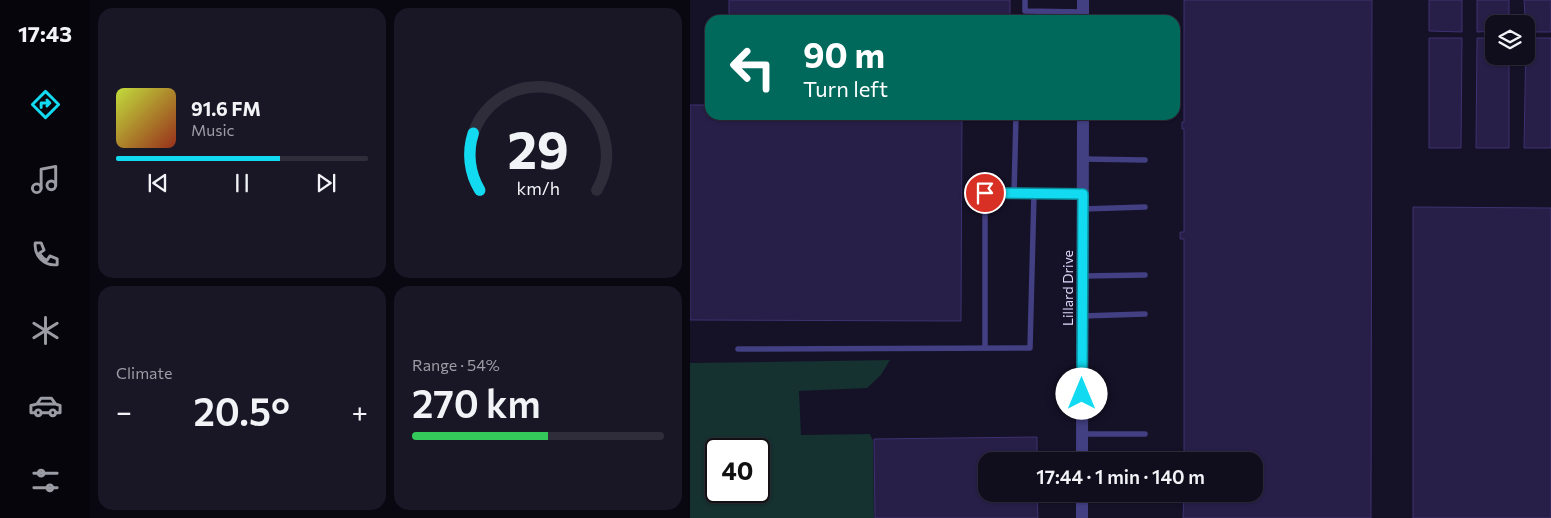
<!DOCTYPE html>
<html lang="en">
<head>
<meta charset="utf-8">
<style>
	body { margin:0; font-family:Commissioner,sans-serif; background:#191626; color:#f1f3f6; height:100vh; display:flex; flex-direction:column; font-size:19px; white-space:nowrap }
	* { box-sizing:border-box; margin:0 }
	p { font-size:16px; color:#9c9ca4 }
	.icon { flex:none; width:28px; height:28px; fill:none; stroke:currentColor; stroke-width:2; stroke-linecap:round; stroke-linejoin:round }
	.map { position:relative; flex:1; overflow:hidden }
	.details { display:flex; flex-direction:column; gap:8px; padding:8px; background:#090710; width:600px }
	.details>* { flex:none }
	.guide { position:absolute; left:15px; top:15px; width:475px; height:105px; border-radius:15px; box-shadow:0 1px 4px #0004,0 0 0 1px #302d3b; background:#00695c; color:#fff; overflow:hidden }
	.controls { position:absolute; left:795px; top:15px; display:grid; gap:10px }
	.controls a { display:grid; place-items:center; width:50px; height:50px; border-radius:10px; background:#100d1d; box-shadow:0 1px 4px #0004,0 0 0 1px #302d3b; font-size:25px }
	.speed { position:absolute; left:15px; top:438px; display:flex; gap:10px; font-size:25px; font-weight:700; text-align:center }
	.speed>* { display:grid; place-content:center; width:65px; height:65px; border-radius:50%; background:#100d1d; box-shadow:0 1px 4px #0004,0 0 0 1px #302d3b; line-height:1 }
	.speed .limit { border:2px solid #111; border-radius:8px; background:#fff; color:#111 }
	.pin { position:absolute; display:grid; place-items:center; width:42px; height:42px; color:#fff; margin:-21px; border:2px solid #fff; border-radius:50%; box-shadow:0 1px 5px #0007 }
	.me { position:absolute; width:55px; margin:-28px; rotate:0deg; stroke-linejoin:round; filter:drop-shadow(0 0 4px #0008) }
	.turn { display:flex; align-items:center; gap:18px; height:105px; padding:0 15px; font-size:22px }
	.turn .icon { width:65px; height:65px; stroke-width:2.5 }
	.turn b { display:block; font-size:35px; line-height:42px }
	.big { font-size:38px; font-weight:600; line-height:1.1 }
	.details .widget { flex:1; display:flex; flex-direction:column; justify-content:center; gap:8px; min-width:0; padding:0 18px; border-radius:15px; background:#191626 }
	.details .dial { align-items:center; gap:0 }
	.dial svg { height:130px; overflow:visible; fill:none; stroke:#302d3b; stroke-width:7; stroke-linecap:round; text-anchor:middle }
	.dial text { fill:#f1f3f6; stroke:none }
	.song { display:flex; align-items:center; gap:15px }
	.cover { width:60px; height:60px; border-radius:8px; background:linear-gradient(135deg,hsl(70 70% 55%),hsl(10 70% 35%)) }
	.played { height:5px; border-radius:2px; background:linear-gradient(90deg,#12dbf1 65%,#302d3b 65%) }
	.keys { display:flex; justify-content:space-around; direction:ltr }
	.heat { display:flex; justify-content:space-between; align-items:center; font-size:28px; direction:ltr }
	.charge { height:8px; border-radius:4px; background:linear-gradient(90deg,#34c759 54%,#302d3b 0) }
	.details .tiles { flex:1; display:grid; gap:8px; grid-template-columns:repeat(2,1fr) }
	.trip { position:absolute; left:288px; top:452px; width:285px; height:50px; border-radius:15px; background:#100d1d; box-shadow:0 1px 4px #0004,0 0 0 1px #302d3b; font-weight:600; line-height:50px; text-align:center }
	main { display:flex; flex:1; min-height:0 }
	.dock { display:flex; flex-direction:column; width:90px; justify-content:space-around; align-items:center; background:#06050c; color:#9c9ca4 }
	.dock .icon { width:35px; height:35px }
	.dock .selected { color:#12dbf1 }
	.dock b { font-size:22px; color:#f1f3f6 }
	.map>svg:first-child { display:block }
</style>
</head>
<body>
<main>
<nav class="dock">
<b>17:43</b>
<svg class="icon selected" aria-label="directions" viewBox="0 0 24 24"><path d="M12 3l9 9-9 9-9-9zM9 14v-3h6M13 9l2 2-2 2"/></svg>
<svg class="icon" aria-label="music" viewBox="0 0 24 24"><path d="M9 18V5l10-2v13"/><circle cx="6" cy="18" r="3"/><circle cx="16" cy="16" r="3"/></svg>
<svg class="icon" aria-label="phone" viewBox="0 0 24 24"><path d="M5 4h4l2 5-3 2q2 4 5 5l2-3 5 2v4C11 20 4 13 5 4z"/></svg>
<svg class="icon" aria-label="climate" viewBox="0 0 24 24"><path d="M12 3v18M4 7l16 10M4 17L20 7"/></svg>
<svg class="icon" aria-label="car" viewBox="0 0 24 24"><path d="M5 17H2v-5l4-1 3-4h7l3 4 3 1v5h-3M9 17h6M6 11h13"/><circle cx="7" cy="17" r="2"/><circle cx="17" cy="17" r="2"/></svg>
<svg class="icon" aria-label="filters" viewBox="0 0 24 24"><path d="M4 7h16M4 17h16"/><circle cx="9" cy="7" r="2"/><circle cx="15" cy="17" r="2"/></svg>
</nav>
<section class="details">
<div class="tiles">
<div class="widget">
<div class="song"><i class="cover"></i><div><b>91.6 FM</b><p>Music</p></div></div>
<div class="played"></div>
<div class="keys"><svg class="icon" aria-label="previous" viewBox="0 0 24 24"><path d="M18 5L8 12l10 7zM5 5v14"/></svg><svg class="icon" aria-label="pause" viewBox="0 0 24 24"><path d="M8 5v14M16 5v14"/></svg><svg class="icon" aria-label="next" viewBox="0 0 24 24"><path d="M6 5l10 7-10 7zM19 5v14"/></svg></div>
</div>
<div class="widget dial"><svg viewBox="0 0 100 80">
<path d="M14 69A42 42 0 1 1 86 69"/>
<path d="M14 69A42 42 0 0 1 10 34" stroke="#12dbf1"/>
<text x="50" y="56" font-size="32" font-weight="700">29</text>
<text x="50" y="72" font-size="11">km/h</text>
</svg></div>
<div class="widget"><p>Climate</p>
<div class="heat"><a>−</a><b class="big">20.5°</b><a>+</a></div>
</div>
<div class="widget"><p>Range · 54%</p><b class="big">270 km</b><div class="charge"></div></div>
</div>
</section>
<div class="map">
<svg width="861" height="518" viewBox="0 0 861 518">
	<rect width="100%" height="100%" fill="#151127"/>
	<path fill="#153130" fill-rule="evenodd" d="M200 360 191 375 177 388 109 391 111 435 180 434 183 441 184 518H0V363ZM26 449H69V491H26Z"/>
	<g fill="#271f47" stroke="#3e3271">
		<rect x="39" y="0" width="281" height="20"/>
		<path d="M494 0H682L681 518H493L494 494H564V461H494V239H490V232H494V129H492V122H494Z"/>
		<path d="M739 0H772V32L739 31Z"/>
		<path d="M787 0H819V24H804V31L787 32Z"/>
		<path d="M834 0H861V32H836Z"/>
		<rect x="326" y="19" width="35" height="1"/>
		<path d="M739 38H772L771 148H739Z"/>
		<path d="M787 38H804V56H819V148H786Z"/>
		<path d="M836 38H861V148H834Z"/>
		<path d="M0 105H20V115H272L271 321 0 320Z"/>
		<path d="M723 207 861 208V518H723Z"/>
		<path d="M347 437V461H296V494H347L348 518H185L184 439Z"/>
	</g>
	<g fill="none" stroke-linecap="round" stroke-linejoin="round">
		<g stroke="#423f83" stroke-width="5.5">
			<path d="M335 0V11L393 12"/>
			<path d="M326 115 324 194H393"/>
			<path d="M393 159 455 160"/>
			<path d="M393 209 455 207"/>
			<path d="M393 276 455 275"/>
			<path d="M392 316 455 314"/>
			<path d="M295 348V193L324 194"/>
			<path d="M48 349 340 348 344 194"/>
			<path d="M392 434H455"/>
		</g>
		<g stroke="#423f83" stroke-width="12">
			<path d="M393 20V0"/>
			<path d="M392 461 393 115"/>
			<path d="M392 518V494"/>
		</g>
	</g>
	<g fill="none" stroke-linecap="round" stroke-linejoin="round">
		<g stroke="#0c8e9d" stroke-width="12">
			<path id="route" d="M295 193 393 194 392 394"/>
		</g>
		<use href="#route" stroke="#12dbf1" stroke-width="9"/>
	</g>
	<g text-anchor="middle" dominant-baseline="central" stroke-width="5" stroke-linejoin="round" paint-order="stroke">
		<g font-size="14" fill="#dedafd" stroke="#151127">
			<text transform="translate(377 288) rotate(-90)">Lillard Drive</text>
		</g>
	</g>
</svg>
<div class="controls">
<a><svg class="icon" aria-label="layers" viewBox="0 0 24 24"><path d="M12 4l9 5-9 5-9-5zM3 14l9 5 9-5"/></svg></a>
</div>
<div class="speed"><div class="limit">40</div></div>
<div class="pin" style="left:295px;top:193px;background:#d93025"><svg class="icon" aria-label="arrive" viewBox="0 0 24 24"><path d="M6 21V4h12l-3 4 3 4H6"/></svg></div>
<svg class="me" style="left:392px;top:394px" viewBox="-20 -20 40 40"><circle r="19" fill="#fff"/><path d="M0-13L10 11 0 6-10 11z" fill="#12dbf1"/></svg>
<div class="trip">17:44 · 1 min · 140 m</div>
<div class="guide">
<div class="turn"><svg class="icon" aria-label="left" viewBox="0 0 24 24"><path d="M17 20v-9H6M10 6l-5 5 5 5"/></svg><div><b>90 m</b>Turn left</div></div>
</div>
</div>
</main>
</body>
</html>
